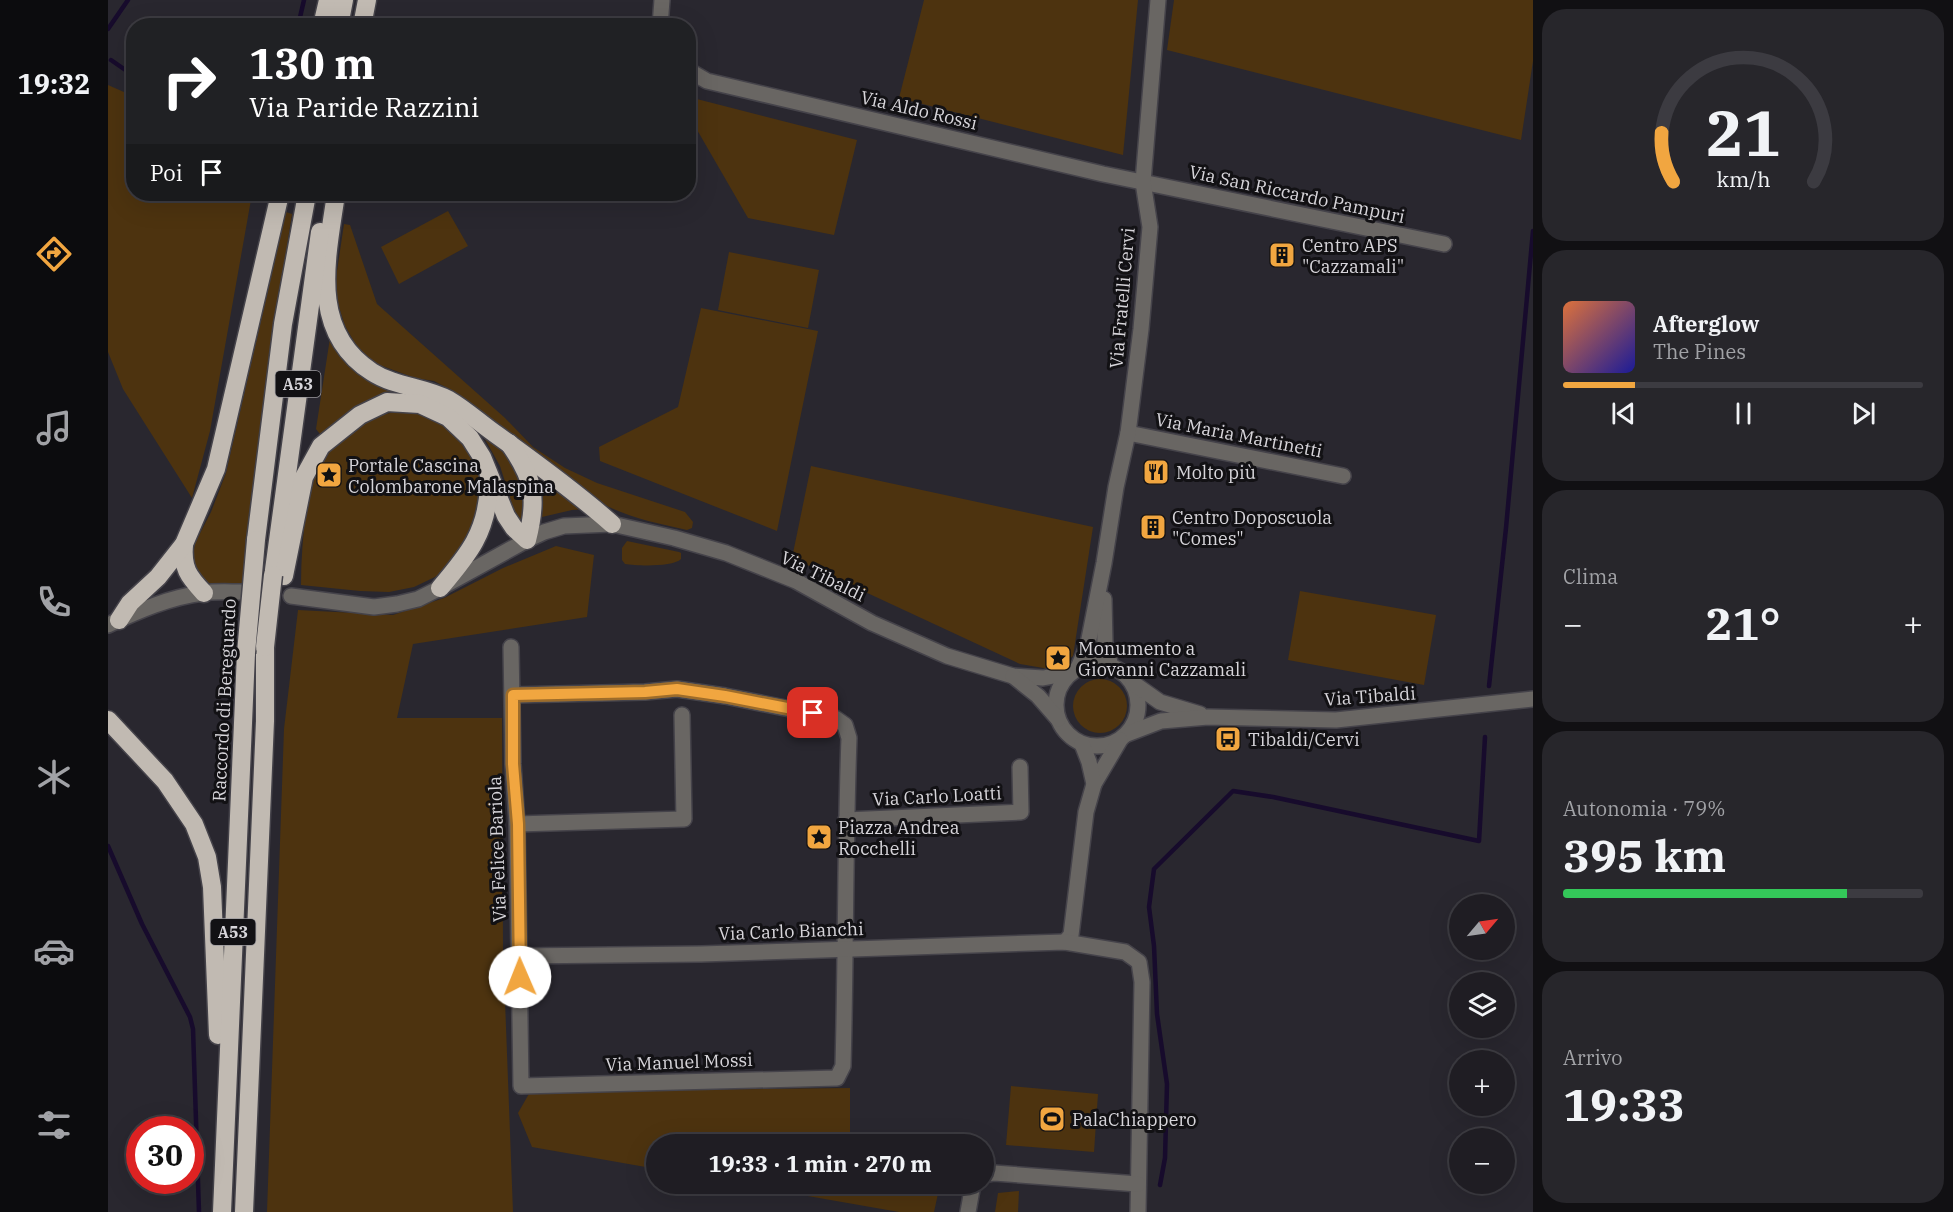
<!DOCTYPE html>
<html lang="it">
<head>
<meta charset="utf-8">
<style>
	body { margin:0; font-family:"IBM Plex Serif",serif; background:#27262b; color:#f1f3f6; height:100vh; display:flex; flex-direction:column; font-size:22px; white-space:nowrap }
	* { box-sizing:border-box; margin:0 }
	p { font-size:20px; color:#a1a2a6 }
	.icon { flex:none; width:33px; height:33px; fill:none; stroke:currentColor; stroke-width:2; stroke-linecap:round; stroke-linejoin:round }
	.map { position:relative; flex:1; overflow:hidden }
	.drawer { display:flex; flex-direction:column; gap:9px; padding:9px; background:#111013; width:420px }
	.drawer>* { flex:none }
	.guide { position:absolute; left:18px; top:18px; width:570px; height:183px; border-radius:24px; box-shadow:0 6px 24px #0002,0 0 0 2px #3c3b41; background:#202124; color:#fff; overflow:hidden }
	.needle { width:39px; rotate:61deg }
	.controls { position:absolute; left:1341px; top:894px; display:grid; gap:12px }
	.controls a { display:grid; place-items:center; width:66px; height:66px; border-radius:50%; background:#1f1d23; box-shadow:0 6px 24px #0002,0 0 0 2px #3c3b41; font-size:30px }
	.speed { position:absolute; left:18px; top:1116px; display:flex; gap:12px; font-size:30px; font-weight:700; text-align:center }
	.speed>* { display:grid; place-content:center; width:78px; height:78px; border-radius:50%; background:#1f1d23; box-shadow:0 6px 24px #0002,0 0 0 2px #3c3b41; line-height:1 }
	.speed .limit { border:9px solid #d22; background:#fff; color:#111 }
	.pin { position:absolute; display:grid; place-items:center; width:51px; height:51px; color:#fff; margin:-26px; border-radius:12px; box-shadow:0 3px 9px #0006 }
	.me { position:absolute; width:66px; margin:-33px; rotate:359deg; stroke-linejoin:round; filter:drop-shadow(0 0 4px #0008) }
	.turn { display:flex; align-items:center; gap:21px; height:126px; padding:0 24px; font-size:27px }
	.turn .icon { width:78px; height:78px; stroke-width:2.5 }
	.turn b { display:block; font-size:42px; line-height:51px }
	.then { display:flex; align-items:center; height:57px; padding:0 24px; background:#0003; gap:12px; font-size:22px }
	.big { font-size:45px; font-weight:700; line-height:1.1 }
	.drawer .tile { flex:1; display:flex; flex-direction:column; justify-content:center; gap:9px; min-width:0; padding:0 21px; border-radius:24px; background:#27262b }
	.drawer .dial { align-items:center; gap:0 }
	.dial svg { height:156px; overflow:visible; fill:none; stroke:#3c3b41; stroke-width:7; stroke-linecap:round; text-anchor:middle }
	.dial text { fill:#f1f3f6; stroke:none }
	.song { display:flex; align-items:center; gap:18px }
	.cover { width:72px; height:72px; border-radius:9px; background:linear-gradient(135deg,hsl(20 70% 55%),hsl(240 70% 35%)) }
	.played { height:6px; border-radius:3px; background:linear-gradient(90deg,#f1a640 20%,#3c3b41 20%) }
	.keys { display:flex; justify-content:space-around; direction:ltr }
	.heat { display:flex; justify-content:space-between; align-items:center; font-size:33px; direction:ltr }
	.charge { height:9px; border-radius:4px; background:linear-gradient(90deg,#34c759 79%,#3c3b41 0) }
	.trip { position:absolute; left:538px; top:1134px; width:348px; height:60px; border-radius:30px; background:#1f1d23; box-shadow:0 6px 24px #0002,0 0 0 2px #3c3b41; font-weight:700; line-height:60px; text-align:center }
	main { display:flex; flex:1; min-height:0 }
	.dock { display:flex; flex-direction:column; width:108px; justify-content:space-around; align-items:center; background:#0c0c0e; color:#a1a2a6 }
	.dock .icon { width:42px; height:42px }
	.dock .selected { color:#f1a640 }
	.dock b { font-size:27px; color:#f1f3f6 }
	.map>svg:first-child { display:block }
</style>
</head>
<body>
<main>
<nav class="dock">
<b>19:32</b>
<svg class="icon selected" aria-label="directions" viewBox="0 0 24 24"><path d="M12 3l9 9-9 9-9-9zM9 14v-3h6M13 9l2 2-2 2"/></svg>
<svg class="icon" aria-label="music" viewBox="0 0 24 24"><path d="M9 18V5l10-2v13"/><circle cx="6" cy="18" r="3"/><circle cx="16" cy="16" r="3"/></svg>
<svg class="icon" aria-label="phone" viewBox="0 0 24 24"><path d="M5 4h4l2 5-3 2q2 4 5 5l2-3 5 2v4C11 20 4 13 5 4z"/></svg>
<svg class="icon" aria-label="climate" viewBox="0 0 24 24"><path d="M12 3v18M4 7l16 10M4 17L20 7"/></svg>
<svg class="icon" aria-label="car" viewBox="0 0 24 24"><path d="M5 17H2v-5l4-1 3-4h7l3 4 3 1v5h-3M9 17h6M6 11h13"/><circle cx="7" cy="17" r="2"/><circle cx="17" cy="17" r="2"/></svg>
<svg class="icon" aria-label="filters" viewBox="0 0 24 24"><path d="M4 7h16M4 17h16"/><circle cx="9" cy="7" r="2"/><circle cx="15" cy="17" r="2"/></svg>
</nav>
<div class="map">
<svg width="1425" height="1212" viewBox="0 0 1425 1212">
	<rect width="100%" height="100%" fill="#29272f"/>
	<g fill="#4d330f">
		<path d="M816 0H1030L1015 155 791 98Z"/>
		<path d="M1066 0H1425V61L1413 140 1059 50Z"/>
		<path d="M0 85 25 96 26 194H144L102 431 84 498 15 389 0 352Z"/>
		<path d="M581 97 749 140 726 235 640 218 581 116Z"/>
		<path d="M340 211 360 246 291 284 273 247Z"/>
		<path d="M178 212 184 214C165 337 147 459 137 583H97L87 566 85 556 87 543 103 512 118 473Z"/>
		<path d="M236 224 242 225 269 304 397 418 425 447 457 468 489 483 577 512 585 522 584 528 579 530C547 523 518 517 489 501L347 392 326 381 307 378 266 363 248 345 237 326 226 291Z"/>
		<path d="M621 252 711 270 700 328 610 310Z"/>
		<path d="M593 308 710 331 669 531 492 461 491 447 570 407Z"/>
		<path d="M222 338 284 390 286 393 250 406 235 417 216 434H212L208 429Z"/>
		<path d="M302 409 319 413 354 436 375 477 374 514 345 564 327 577 306 587 281 592 252 591 193 585C193 559 195 535 198 510 199 501 198 490 202 482 219 441 258 414 302 409Z"/>
		<path d="M374 434 396 447 419 492 415 522 407 513 392 466Z"/>
		<path d="M703 466 985 527 965 656 947 670 912 664 684 558Z"/>
		<path d="M430 475 476 509 464 510 434 517 435 499Z"/>
		<path d="M519 541 571 552 573 553V559C565 567 530 566 517 564L514 560V548Z"/>
		<path d="M448 546 486 555 479 617 305 644 289 718H394L395 948 405 1212H159L176 729 190 610 285 615 336 598 395 568Z"/>
		<path d="M1192 591 1328 615 1316 685 1180 660Z"/>
		<circle cx="992" cy="706" r="27"/>
		<path d="M903 1086 990 1094 986 1152 898 1145Z"/>
		<path d="M742 1088V1144H549V1169L424 1147 410 1113 422 1092Z"/>
		<path d="M631 1184H844L831 1189 826 1212H791Z"/>
		<path d="M911 1191 910 1212H887L890 1193Z"/>
	</g>
	<g fill="none" stroke-linecap="round" stroke-linejoin="round">
		<g stroke="#170b2c" stroke-width="4.5">
			<path d="M190 26 196 0"/>
			<path d="M0 29 20 0"/>
			<path d="M3 60 26 76"/>
			<path d="M1381 686 1398 528 1425 231"/>
			<path d="M0 846 34 924 82 1017 85 1029 91 1212"/>
			<path d="M1052 1185 1057 1158 1059 1084 1049 1014 1046 946 1041 907 1046 869 1125 791 1165 797 1371 841 1377 737"/>
		</g>
		<g stroke="#45434a" stroke-width="18">
			<g id="minor">
				<path d="M552 26 554 0"/>
				<path d="M580 70 599 81 995 174 1336 244"/>
				<path d="M1020 433 1235 476"/>
				<path d="M183 596 266 607 289 604 310 599 332 588 419 540 436 532 456 526 504 524 566 538 618 553 688 581 764 623 839 656 905 676 935 678 962 673"/>
				<path d="M996 599 997 644 1003 666"/>
				<path d="M0 625C30 611 62 597 95 593 107 591 121 592 133 592"/>
				<path d="M403 647 405 764 409 824 413 1086 729 1078 735 1066C738 957 737 847 741 738L737 725 727 718 617 696 569 689 537 692 405 695"/>
				<circle cx="989" cy="705" r="41"/>
				<path d="M970 668 980 644 996 563 1008 487 1020 433 1033 329 1042 227 1035 182 1050 0"/>
				<path d="M905 676 930 696 950 719"/>
				<path d="M1025 683 1052 702 1092 714"/>
				<path d="M1019 734 1053 721 1100 717 1228 720 1425 699"/>
				<path d="M986 784 1012 740"/>
				<path d="M738 820 913 812 912 767"/>
				<path d="M409 824 576 819 574 715"/>
				<path d="M957 942 963 935 978 812 986 784 981 762 974 744"/>
				<path d="M411 956 593 954 957 942 1017 952 1031 962 1034 982 1030 1212"/>
				<path d="M876 1175 886 1173 1030 1184"/>
				<path d="M860 1212 865 1184"/>
			</g>
		</g>
		<g stroke="#45434a" stroke-width="21">
			<g id="highway">
				<path d="M214 26 220 0"/>
				<path d="M231 26 236 0"/>
				<path d="M254 26 259 0"/>
				<path d="M228 194C219 257 200 331 264 372 287 387 317 387 341 400 358 410 373 424 389 435 428 463 468 492 504 524"/>
				<path d="M148 540 175 324 199 194"/>
				<path d="M76 544C74 568 80 576 96 593"/>
				<path d="M166 570 212 232"/>
				<path d="M176 576 196 477 213 446 252 415 279 402 312 404 340 417 362 438 374 457 398 516 406 528 419 540C430 497 426 479 401 443"/>
				<path d="M332 588C361 554 379 532 381 486"/>
				<path d="M11 620 22 603 50 577 76 544 108 469 172 194"/>
				<path d="M0 720 57 781 86 824 99 857 104 887 110 1035"/>
				<path d="M114 1212 138 653"/>
				<path d="M136 1212 157 721V647"/>
			</g>
		</g>
		<use href="#minor" stroke="#696663" stroke-width="15"/>
		<use href="#highway" stroke="#c1bab2" stroke-width="18"/>
		<g stroke="#45434a" stroke-width="21" stroke-linecap="butt">
			<g id="highway-bridge">
				<path d="M157 647 165 575"/>
				<path d="M138 653 148 540"/>
			</g>
		</g>
		<use href="#highway-bridge" stroke="#c1bab2" stroke-width="18"/>
	</g>
	<g fill="none" stroke-linecap="round" stroke-linejoin="round">
		<g stroke="#9d6c2a" stroke-width="15">
			<path id="route" d="M412 977 410 824 405 764V695L537 692 569 689 617 696 705 713"/>
		</g>
		<use href="#route" stroke="#f1a640" stroke-width="10"/>
	</g>
	<defs>
		<g id="building-square" transform="scale(1.35)"><rect x="-9" y="-9" width="18" height="18" rx="4" fill="#f1a640" stroke="#121114"/><path d="M-4-6H4V6H1V3H-1V6H-4ZM-2.5-4.3h1.7v1.8h-1.7ZM.8-4.3h1.7v1.8H.8ZM-2.5-1h1.7V.8h-1.7ZM.8-1h1.7V.8H.8Z" fill="#111"/></g>
		<g id="restaurant-square" transform="scale(1.35)"><rect x="-9" y="-9" width="18" height="18" rx="4" fill="#f1a640" stroke="#121114"/><path d="M-5-6h1v4h1v-4h1v4h1v-4h1v5L-1.5 .5V6h-2V.5L-5-1ZM5-6V6H3V1.5H1.5Q1.5-4 5-6Z" fill="#111"/></g>
		<g id="sight-square" transform="scale(1.35)"><rect x="-9" y="-9" width="18" height="18" rx="4" fill="#f1a640" stroke="#121114"/><path d="M0-6L1.8-2.2L6-1.7L2.9 1.2L3.7 5.4L0 3.3L-3.7 5.4L-2.9 1.2L-6-1.7L-1.8-2.2Z" fill="#111"/></g>
		<g id="bus-square" transform="scale(1.35)"><rect x="-9" y="-9" width="18" height="18" rx="4" fill="#f1a640" stroke="#121114"/><path d="M-5-6H5V4H4V6H2V4H-2V6H-4V4H-5ZM-3.5-4V0h7V-4ZM-3.5 1.2v1.5H-2V1.2ZM2 1.2v1.5H3.5V1.2Z" fill="#111"/></g>
		<g id="stadium-square" transform="scale(1.35)"><rect x="-9" y="-9" width="18" height="18" rx="4" fill="#f1a640" stroke="#121114"/><path d="M0-5a6.5 5 0 1 0 0 10a6.5 5 0 1 0 0-10ZM-3.5-1.8h7v3.6h-7Z" fill="#111"/></g>
	</defs>
	<g fill-rule="evenodd">
		<use href="#building-square" x="1174" y="255"/>
		<use href="#restaurant-square" x="1048" y="472"/>
		<use href="#sight-square" x="221" y="475"/>
		<use href="#building-square" x="1045" y="527"/>
		<use href="#sight-square" x="950" y="658"/>
		<use href="#bus-square" x="1120" y="739"/>
		<use href="#sight-square" x="711" y="837"/>
		<use href="#stadium-square" x="944" y="1119"/>
	</g>
	<g text-anchor="middle" dominant-baseline="central" stroke-width="6" stroke-linejoin="round" paint-order="stroke">
		<g fill="#121114" stroke="#9c9a9f" stroke-width="1.5">
			<rect x="167.5" y="371" width="45" height="26" rx="4.5"/>
			<rect x="102.5" y="919" width="45" height="26" rx="4.5"/>
		</g>
		<g font-size="16" font-weight="bold" fill="#d7d5da">
			<text x="190" y="384">A53</text>
			<text x="125" y="932">A53</text>
		</g>
		<g font-size="18" fill="#d7d5da" stroke="#121114">
			<text transform="translate(811 110) rotate(13)">Via Aldo Rossi</text>
			<text transform="translate(1189 194) rotate(12)">Via San Riccardo Pampuri</text>
			<text transform="translate(1014 298) rotate(-85)">Via Fratelli Cervi</text>
			<text transform="translate(1131 435) rotate(11)">Via Maria Martinetti</text>
			<text transform="translate(715 576) rotate(26)">Via Tibaldi</text>
			<text transform="translate(1262 696) rotate(-4)">Via Tibaldi</text>
			<text transform="translate(116 700) rotate(-87)">Raccordo di Bereguardo</text>
			<text transform="translate(829 796) rotate(-3)">Via Carlo Loatti</text>
			<text transform="translate(389 849) rotate(-92)">Via Felice Bariola</text>
			<text transform="translate(683 931) rotate(-2)">Via Carlo Bianchi</text>
			<text transform="translate(571 1062) rotate(-2)">Via Manuel Mossi</text>
		</g>
		<g font-size="18" fill="#d7d5da" stroke="#121114" text-anchor="start">
			<text x="1194" y="245">Centro APS<tspan x="1194" dy="21">"Cazzamali"</tspan></text>
			<text x="240" y="465">Portale Cascina<tspan x="240" dy="21">Colombarone Malaspina</tspan></text>
			<text x="1068" y="472">Molto più</text>
			<text x="1064" y="517">Centro Doposcuola<tspan x="1064" dy="21">"Comes"</tspan></text>
			<text x="970" y="648">Monumento a<tspan x="970" dy="21">Giovanni Cazzamali</tspan></text>
			<text x="1140" y="739">Tibaldi/Cervi</text>
			<text x="730" y="827">Piazza Andrea<tspan x="730" dy="21">Rocchelli</tspan></text>
			<text x="964" y="1119">PalaChiappero</text>
		</g>
	</g>
</svg>
<div class="controls">
<a><svg class="needle" viewBox="-14 -14 28 28"><path d="M0-13l5 13h-10z" fill="#e53935"/><path d="M0 13l5-13h-10z" fill="#a1a2a6"/></svg></a>
<a><svg class="icon" aria-label="layers" viewBox="0 0 24 24"><path d="M12 4l9 5-9 5-9-5zM3 14l9 5 9-5"/></svg></a>
<a>+</a>
<a>−</a>
</div>
<div class="speed"><div class="limit">30</div></div>
<div class="pin" style="left:705px;top:713px;background:#d93025"><svg class="icon" aria-label="arrive" viewBox="0 0 24 24"><path d="M6 21V4h12l-3 4 3 4H6"/></svg></div>
<svg class="me" style="left:412px;top:977px" viewBox="-20 -20 40 40"><circle r="19" fill="#fff"/><path d="M0-13L10 11 0 6-10 11z" fill="#f1a640"/></svg>
<div class="trip">19:33 · 1 min · 270 m</div>
<div class="guide">
<div class="turn"><svg class="icon" aria-label="right" viewBox="0 0 24 24"><path d="M7 20v-9h11M14 6l5 5-5 5"/></svg><div><b>130 m</b>Via Paride Razzini</div></div>
<div class="then">Poi<svg class="icon" aria-label="arrive" viewBox="0 0 24 24"><path d="M6 21V4h12l-3 4 3 4H6"/></svg></div>
</div>
</div>
<section class="drawer">
<div class="tile dial"><svg viewBox="0 0 100 80">
<path d="M14 69A42 42 0 1 1 86 69"/>
<path d="M14 69A42 42 0 0 1 8 44" stroke="#f1a640"/>
<text x="50" y="56" font-size="32" font-weight="700">21</text>
<text x="50" y="72" font-size="11">km/h</text>
</svg></div>
<div class="tile">
<div class="song"><i class="cover"></i><div><b>Afterglow</b><p>The Pines</p></div></div>
<div class="played"></div>
<div class="keys"><svg class="icon" aria-label="previous" viewBox="0 0 24 24"><path d="M18 5L8 12l10 7zM5 5v14"/></svg><svg class="icon" aria-label="pause" viewBox="0 0 24 24"><path d="M8 5v14M16 5v14"/></svg><svg class="icon" aria-label="next" viewBox="0 0 24 24"><path d="M6 5l10 7-10 7zM19 5v14"/></svg></div>
</div>
<div class="tile"><p>Clima</p>
<div class="heat"><a>−</a><b class="big">21°</b><a>+</a></div>
</div>
<div class="tile"><p>Autonomia · 79%</p><b class="big">395 km</b><div class="charge"></div></div>
<div class="tile"><p>Arrivo</p><b class="big">19:33</b></div>
</section>
</main>
</body>
</html>
